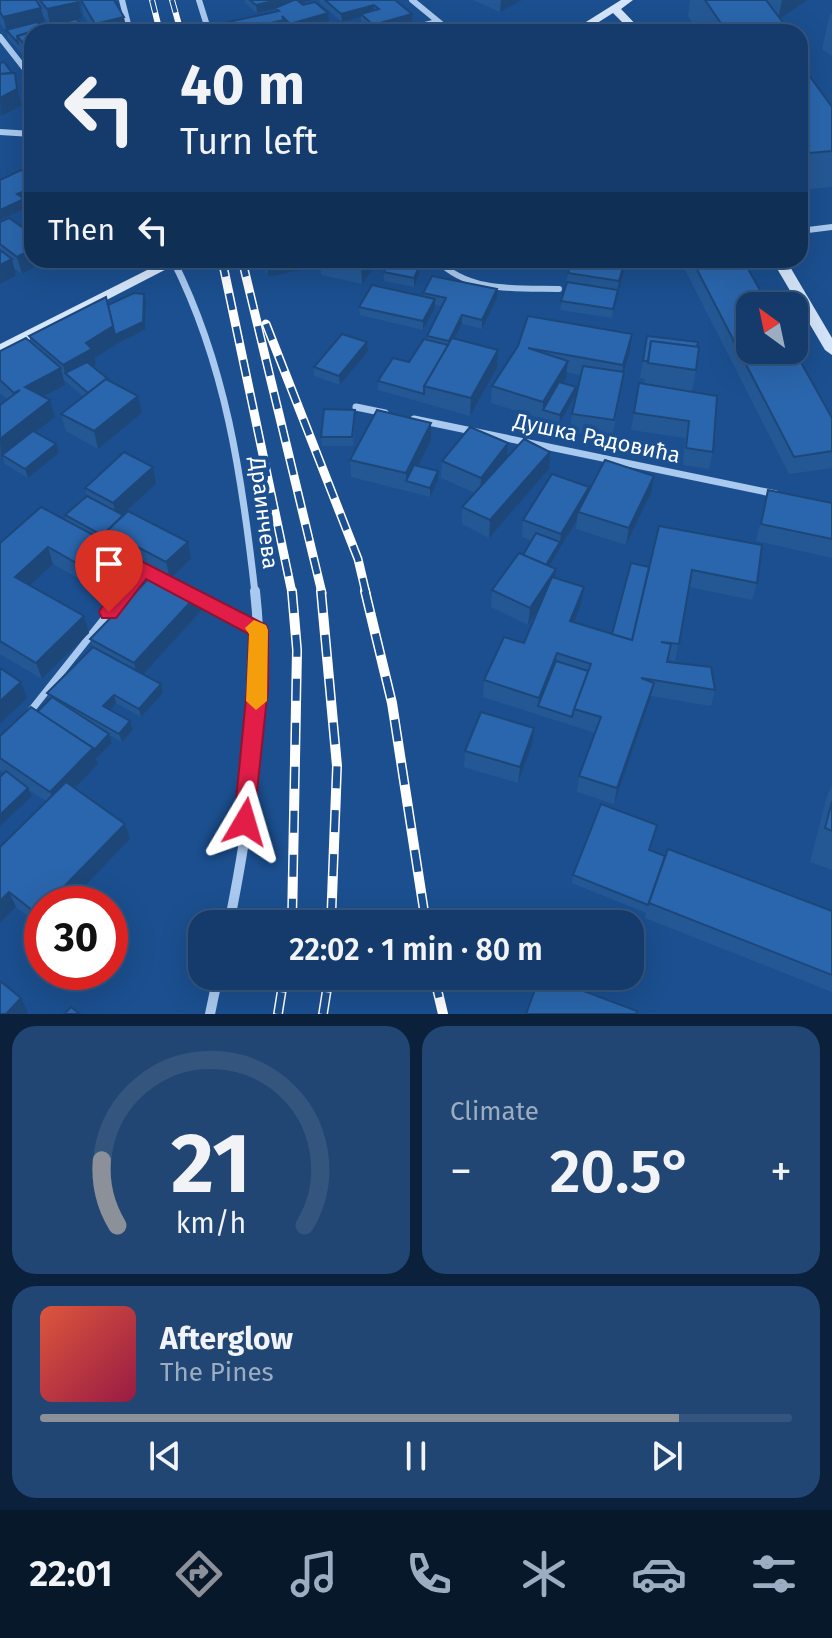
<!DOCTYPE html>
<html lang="en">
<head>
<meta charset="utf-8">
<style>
	body { margin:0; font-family:"Fira Sans",sans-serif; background:#214673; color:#f1f3f6; height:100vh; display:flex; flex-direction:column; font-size:30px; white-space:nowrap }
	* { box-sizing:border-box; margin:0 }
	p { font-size:26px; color:#9dadc1 }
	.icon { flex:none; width:44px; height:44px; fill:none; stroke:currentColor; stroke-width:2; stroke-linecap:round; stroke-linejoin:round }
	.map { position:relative; height:1014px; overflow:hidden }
	.panel { display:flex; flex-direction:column; gap:12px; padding:12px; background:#0b203b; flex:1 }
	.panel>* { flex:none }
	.banner { position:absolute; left:24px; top:24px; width:784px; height:244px; border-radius:24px; box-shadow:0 8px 32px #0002,0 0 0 2px #33557e; background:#143b6b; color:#f1f3f6; overflow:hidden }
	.needle { width:52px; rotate:327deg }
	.controls { position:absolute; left:736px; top:292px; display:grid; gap:16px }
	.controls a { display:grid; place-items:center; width:72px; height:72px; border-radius:16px; background:#143b6b; box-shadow:0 8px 32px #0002,0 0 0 2px #33557e; font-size:40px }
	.speed { position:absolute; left:24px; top:886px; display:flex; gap:16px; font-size:40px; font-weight:700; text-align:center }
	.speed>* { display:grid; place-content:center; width:104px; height:104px; border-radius:50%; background:#143b6b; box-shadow:0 8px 32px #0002,0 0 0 2px #33557e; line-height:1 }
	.speed .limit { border:12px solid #d22; background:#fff; color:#111 }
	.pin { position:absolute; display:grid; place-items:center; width:68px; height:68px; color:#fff; margin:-82px -34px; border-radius:50% 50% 50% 0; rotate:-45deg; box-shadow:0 0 8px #0007 }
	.pin .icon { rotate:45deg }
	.me { position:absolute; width:88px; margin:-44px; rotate:7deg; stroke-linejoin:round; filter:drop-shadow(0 0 6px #0008) }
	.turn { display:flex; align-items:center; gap:28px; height:168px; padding:0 24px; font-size:36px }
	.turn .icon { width:104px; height:104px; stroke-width:2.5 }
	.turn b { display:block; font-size:56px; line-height:68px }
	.then { display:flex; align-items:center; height:76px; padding:0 24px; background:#0003; gap:16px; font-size:30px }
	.big { font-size:60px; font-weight:600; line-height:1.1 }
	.panel .card { flex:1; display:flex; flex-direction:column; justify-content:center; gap:12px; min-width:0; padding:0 28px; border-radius:24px; background:#214673 }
	.panel .dial { align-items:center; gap:0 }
	.dial svg { height:208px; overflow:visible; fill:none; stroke:#33557e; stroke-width:7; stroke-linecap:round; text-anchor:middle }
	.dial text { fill:#f1f3f6; stroke:none }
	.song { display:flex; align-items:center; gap:24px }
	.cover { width:96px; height:96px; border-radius:12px; background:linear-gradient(135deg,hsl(10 70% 55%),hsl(340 70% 35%)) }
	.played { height:8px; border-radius:4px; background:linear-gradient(90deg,#8c9099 85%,#33557e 85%) }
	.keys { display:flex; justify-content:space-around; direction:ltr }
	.heat { display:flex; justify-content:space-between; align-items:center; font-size:44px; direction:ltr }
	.panel .tiles { flex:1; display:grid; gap:12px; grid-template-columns:1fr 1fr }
	.card:last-child { grid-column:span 2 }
	.trip { position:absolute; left:188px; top:910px; width:456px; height:80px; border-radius:24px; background:#143b6b; box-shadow:0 8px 32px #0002,0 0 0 2px #33557e; font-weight:600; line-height:80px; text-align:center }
	.menu { display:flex; height:128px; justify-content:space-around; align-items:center; background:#08182b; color:#9dadc1 }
	.menu .icon { width:56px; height:56px }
	.menu .on { color:#8c9099 }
	.menu b { font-size:36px; color:#f1f3f6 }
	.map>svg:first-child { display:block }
</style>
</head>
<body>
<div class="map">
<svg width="832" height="1014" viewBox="0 0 832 1014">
	<rect width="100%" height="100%" fill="#1b4f8f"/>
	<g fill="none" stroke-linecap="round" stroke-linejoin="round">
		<path stroke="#a9c9ee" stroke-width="4" d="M392 32 437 21"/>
		<g stroke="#a9c9ee" stroke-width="6">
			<path d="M437 260C469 293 516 288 559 289"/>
			<path d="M124 559 160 578"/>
			<path d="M124 593 143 569"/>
		</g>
		<g stroke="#a9c9ee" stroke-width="7">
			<path d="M195 596 259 630"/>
			<path d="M29 713 126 591"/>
		</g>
		<g stroke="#a9c9ee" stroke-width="6">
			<path d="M122 0 130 32"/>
			<path d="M199 0 209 32"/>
			<path d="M412 0 451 32"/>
			<path d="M0 37 32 78"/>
			<path d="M0 132 32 134"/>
			<path d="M800 231 832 227"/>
		</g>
		<g stroke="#a9c9ee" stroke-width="7">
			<path d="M173 260C226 365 242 477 255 593"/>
			<path d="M356 407 385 413"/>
			<path d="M414 419 776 494"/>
		</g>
		<g stroke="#a9c9ee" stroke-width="10">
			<path d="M229 924C251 815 267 702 255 591"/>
			<path d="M210 1014 218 976"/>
		</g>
		<g fill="#d6e6fa" fill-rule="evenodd">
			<path d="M621 0H633L621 9 643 32H632L613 13 583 32H570Z"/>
			<path d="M167 260H184L0 355V344Z"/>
			<path d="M772 260H786L832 338V355L825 350Z"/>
		</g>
		<g stroke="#fff" stroke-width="6">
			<g id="rail-far2">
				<path d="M152 0 160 32"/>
				<path d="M172 0 181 32"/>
			</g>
		</g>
		<g stroke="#fff" stroke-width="9">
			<g id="rail-far1">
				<path d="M222 260 292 593"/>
				<path d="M242 260 322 593"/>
				<path d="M266 324 358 559 366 593"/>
			</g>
		</g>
		<g stroke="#fff" stroke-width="10">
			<g id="rail">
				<path d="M292 591 297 650 292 924"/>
				<path d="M321 591 337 766 331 924"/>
				<path d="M365 591 392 703 426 924"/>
				<path d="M434 976 443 1014"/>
				<path d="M278 1014 284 976"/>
				<path d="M323 1014 329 976"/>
			</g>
		</g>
		<use href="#rail-far2" stroke="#1b4f8f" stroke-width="4" stroke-dasharray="13" stroke-linecap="butt"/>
		<use href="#rail-far1" stroke="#1b4f8f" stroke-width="6" stroke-dasharray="17" stroke-linecap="butt"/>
		<use href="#rail" stroke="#1b4f8f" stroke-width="7" stroke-dasharray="22" stroke-linecap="butt"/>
	</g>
	<g fill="#245895" fill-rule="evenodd">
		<path d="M0 0H114L127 32H32V65L8 38 7 33 0 23ZM81 1 84 16 92 30 89 31 77 19 82 18 79 2ZM42 14 50 25 62 23 43 28 40 25 45 24Z"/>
		<path d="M245 0H314L301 3 303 5 328 13 329 21 295 31 296 32H230L228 22 275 12V9L257 13 245 3Z"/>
		<path d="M320 0H395L412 22 379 32H372L361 23V17L342 22 320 3Z"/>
		<path d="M473 0H522L500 12Z"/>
		<path d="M690 0H808L780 19 790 32H698L688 16Z"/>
		<path d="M830 14H832V56L822 49Z"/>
		<path d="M800 63 832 107V187L802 190 800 188Z"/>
		<path d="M0 222 48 260 22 274 14 268 16 276 0 284Z"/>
		<path d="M261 260H311V268L268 277Z"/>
		<path d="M320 260H380L362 284 321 275Z"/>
		<path d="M473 260H509L475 264Z"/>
		<path d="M627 260 612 318 560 310 568 273Z"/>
		<path d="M680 260H743L832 418V468L789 474Z"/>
		<path d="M419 267V276L414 287 384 281V272Z"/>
		<path d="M423 293 497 298 482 329 462 324 455 339 498 350 497 368 470 416 378 390V381L409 362 427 340V336L442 306 435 305V308L423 330 360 315 359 307 423 297Z"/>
		<path d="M146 302 145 330 117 344 95 358 96 366 94 368 142 413 98 449 66 431 61 414 83 396 63 379 65 385 44 397 50 400 55 417 35 433 59 453 28 478 5 464 3 458 0 459V405L8 400 0 393V351L31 342 29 336 108 305Z"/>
		<path d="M632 334 612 438 570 432 572 414 580 375 566 372V378L563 383 575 396 559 424 491 403 492 386 518 346Z"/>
		<path d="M647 336 696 370 692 392 713 452 709 469 683 465 685 438 631 430 639 383 644 384 645 379 640 378Z"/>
		<path d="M367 342 368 351 340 385 314 376V367Z"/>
		<path d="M355 419 353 446H322L321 437Z"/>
		<path d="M431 440 418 466 438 471V480L430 497 351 477 350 460Z"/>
		<path d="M508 443 507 457 549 469 489 538 462 524V507L475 493 441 478 442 461Z"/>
		<path d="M156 484 123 515 191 559 170 579 129 558 133 571 108 595 53 564 30 585 84 616 89 633 42 679 0 654V543L66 521 65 515 87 496 85 488Z"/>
		<path d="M768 490 832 503V558L756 541Z"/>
		<path d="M588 493H651L626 545 576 529 577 520 550 566 556 569 555 578 581 604 574 622 612 634 649 567 659 526 757 583 752 600 689 587 675 661 668 660 667 662 715 690 711 706 651 696 614 804 577 792 579 776 595 733 483 697 484 680 524 643 537 612 528 625 491 607 492 590 523 555 532 541 522 537 523 520Z"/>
		<path d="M198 594 201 611 143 674 161 684 163 693 141 717 116 703 110 710 130 721 133 730 122 742 109 735 112 743 96 759 98 764 75 788 130 839 68 904H42V927L16 907 0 923V847L46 801 29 790 32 796 0 770V736L37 712 50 700 47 693 93 647 90 639Z"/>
		<path d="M532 745 518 783 464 767 465 751Z"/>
		<path d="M832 785V870L810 862 827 796Z"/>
		<path d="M657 825 649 850 832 911V992L645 918 646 913 572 883 573 875Z"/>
	</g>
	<g fill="#1d4779">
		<path d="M278 0H314L257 13 256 5Z"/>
		<path d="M501 0H522L500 12Z"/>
		<path d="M782 0H808L778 20Z"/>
		<path d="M79 2 82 18 50 25 47 9Z"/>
		<path d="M374 5V13L361 14V17L342 22 341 14Z"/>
		<path d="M41 8 45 24 8 32 6 30 7 33 3 17Z"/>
		<path d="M328 13 329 21 291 32 290 24Z"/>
		<path d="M412 14V22L379 32H374L373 25Z"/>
		<path d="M124 17 127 32H96L95 24Z"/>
		<path d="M258 26V32H235L234 31Z"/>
		<path d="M15 73 21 106 1 116 0 98Z"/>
		<path d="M32 188V197L24 201 26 208 0 220V210L17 194Z"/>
		<path d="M32 249V260H48L22 274 17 257Z"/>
		<path d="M12 259 16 276 0 284V265Z"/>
		<path d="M266 260H311V268L268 277Z"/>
		<path d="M361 260H380L362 284Z"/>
		<path d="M625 260H627L612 318 619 281Z"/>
		<path d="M419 267V276L414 287V278Z"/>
		<path d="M497 289V298L482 329V320Z"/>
		<path d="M144 294 146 302 145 330 117 344 95 358 96 366 72 379 65 373 63 365Z"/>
		<path d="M435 299V308L423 330V321Z"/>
		<path d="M462 315V324L449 350V341Z"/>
		<path d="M632 334 630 351 621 382 623 365Z"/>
		<path d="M367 342 368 351 340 385 339 376Z"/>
		<path d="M498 350 497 368 470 416 471 398Z"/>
		<path d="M568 361 566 378 546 411 543 410V402Z"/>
		<path d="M61 368 65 385 30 404 25 387Z"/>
		<path d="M576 387 575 396 559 424 560 415Z"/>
		<path d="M138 396 142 413 98 449 94 431Z"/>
		<path d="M50 400 55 417 5 457 2 455 3 458 1 460 0 439Z"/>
		<path d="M431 423V440L410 482 406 481V473Z"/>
		<path d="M508 443 507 460 480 495 481 478Z"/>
		<path d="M56 444 59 453 28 478 25 469Z"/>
		<path d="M550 452 549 469 489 538 490 520Z"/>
		<path d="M153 467 156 484 117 520 113 503Z"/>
		<path d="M438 471V480L430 497V488Z"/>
		<path d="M654 476 651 493 626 545 629 528Z"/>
		<path d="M589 487 587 504 578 512 577 520 543 577 544 569 560 542 561 534Z"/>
		<path d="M188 542 191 559 170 579 166 562Z"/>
		<path d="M48 547 53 564 21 594 15 577Z"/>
		<path d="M129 554 133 571 108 595 103 578Z"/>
		<path d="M556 569 554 586 528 625 530 608Z"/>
		<path d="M584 587 581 604 568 638 570 621Z"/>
		<path d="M198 594 201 611 138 680 134 663Z"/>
		<path d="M84 616 89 633 42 679 36 663Z"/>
		<path d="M557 653 554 670 538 706 539 698Z"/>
		<path d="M21 682 27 698 0 724V701Z"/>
		<path d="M654 683 650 700 614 804 617 788Z"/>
		<path d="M161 684 163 693 141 717 139 709Z"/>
		<path d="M114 695 116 703 106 715 103 706Z"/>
		<path d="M130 721 133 730 122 742 119 734Z"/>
		<path d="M534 728 532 745 518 783 520 767Z"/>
		<path d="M109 734 112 743 96 759 98 764 56 808 50 792 93 748Z"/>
		<path d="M28 788 32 796 0 826V815Z"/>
		<path d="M125 824 130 839 68 904H47Z"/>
		<path d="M9 892 16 907 0 923V901Z"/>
		<path d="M42 909V925L37 914Z"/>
		<path d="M21 998 28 1012 26 1014H6Z"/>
	</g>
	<g fill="#2a66ad" stroke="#1d4779" stroke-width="2">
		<path d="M0 0H36L41 8 3 17 0 12Z"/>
		<path d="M40 0H78L79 2 47 9Z"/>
		<path d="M81 0H114L124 17 95 24Z"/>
		<path d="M250 0H278L256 5Z"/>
		<path d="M294 0H297L303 5 315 2 328 13 290 24 282 16 284 20 271 23 288 22 296 32H260L258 26 234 31 228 22 279 11 275 8Z"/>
		<path d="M325 0H395L412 14 373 25 361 14 379 9 374 5 341 14Z"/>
		<path d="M705 0H766L790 32H727Z"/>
		<path d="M76 19 89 31 32 32V50L30 51 17 36Z"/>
		<path d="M37 22 43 28 17 36 18 43 6 30Z"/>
		<path d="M124 23 126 32H86Z"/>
		<path d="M562 29 569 32H556Z"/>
		<path d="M4 62 12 73 0 74V63Z"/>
		<path d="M800 63 832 107V151L810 153 800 138Z"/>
		<path d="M15 73 17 89 0 98V74Z"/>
		<path d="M21 170 32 178V188L17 194 24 199 0 210V180Z"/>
		<path d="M9 218 32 234V249L17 257 0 244V222Z"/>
		<path d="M0 250 12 259 0 265Z"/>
		<path d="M572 260H625L619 281 568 273Z"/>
		<path d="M692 260H743L769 306H750V350H794L832 418V451L794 457Z"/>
		<path d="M389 262 419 267 414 278 384 272Z"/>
		<path d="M432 276 497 289 482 320 462 315 449 341 427 336 446 298 423 293Z"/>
		<path d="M567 282 618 290 613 309 561 301Z"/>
		<path d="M372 285 435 299 423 321 359 307Z"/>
		<path d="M134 293 144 294 143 322 115 335 108 305Z"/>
		<path d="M106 297 113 326 86 343 92 349 63 365 29 336Z"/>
		<path d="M528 316 632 334 623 365 528 348 568 361 543 402 492 386 518 346Z"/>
		<path d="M342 334 367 342 339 376 314 367Z"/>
		<path d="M647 336 698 342 697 347 651 341 648 361H643Z"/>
		<path d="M26 338 61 368 25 387 50 400 0 439V405L20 390 14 393 0 380V351Z"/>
		<path d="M452 338 498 350 471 398 424 386Z"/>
		<path d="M424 339 448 345 424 386V394L378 381 393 358 409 362Z"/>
		<path d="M651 341 699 347 696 370 648 363Z"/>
		<path d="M87 362 108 379H106L88 393 65 373Z"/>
		<path d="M583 366 624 372 614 420 572 414Z"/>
		<path d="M106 379 138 396 94 431 61 414Z"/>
		<path d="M559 382 576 387 560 415 543 410Z"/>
		<path d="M639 383 717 396 713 452 686 448 689 421 634 413Z"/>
		<path d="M324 409 355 410 352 437H321Z"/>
		<path d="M377 410 431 423 406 473 350 460Z"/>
		<path d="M470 427 508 443 481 478 442 461Z"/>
		<path d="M33 431 56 444 25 469 2 455Z"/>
		<path d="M524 439 550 452 490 520 462 507Z"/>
		<path d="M124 452 153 467 113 503 85 488Z"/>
		<path d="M605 460 654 476 629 528 578 512Z"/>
		<path d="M414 465 438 471 430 488 406 481Z"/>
		<path d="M552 474 589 487 561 534 523 520Z"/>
		<path d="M768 490 832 503V539L761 524Z"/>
		<path d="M87 496 123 515 107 531 109 539 65 515Z"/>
		<path d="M41 507 129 554 103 578 48 547 15 577 84 616 36 663 0 641V543Z"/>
		<path d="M128 511 188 542 166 562 107 531Z"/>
		<path d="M659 526 762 545 757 583 692 570 679 644 661 642 671 644 667 662 711 667 715 690 641 678 654 683 617 788 579 776 601 717 574 709 591 664 557 653 539 698 484 680 504 637 524 643 552 577 584 587 570 621 632 640Z"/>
		<path d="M536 533 560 542 546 565 523 555Z"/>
		<path d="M519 553 556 569 530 608 492 590Z"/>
		<path d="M631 563 649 567 632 640 612 634Z"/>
		<path d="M155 572 198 594 134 663 90 639Z"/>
		<path d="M93 647 161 684 139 709 114 695 103 706 130 721 119 734 47 693Z"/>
		<path d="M556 661 588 671 574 709 572 717 538 706Z"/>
		<path d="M0 668 21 682 0 701Z"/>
		<path d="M52 697 109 734 94 750 93 748 37 712Z"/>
		<path d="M31 707 93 748 50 792 0 758V736Z"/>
		<path d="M481 712 534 728 520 767 465 751Z"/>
		<path d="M6 771 28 788 0 815V777Z"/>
		<path d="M66 782 125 824 47 904H42V909L37 914 9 892 0 901V847Z"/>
		<path d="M832 801V831L825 828Z"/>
		<path d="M601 804 657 825 649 850 665 856 648 905 573 875Z"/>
		<path d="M668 849 832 911V975L649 903Z"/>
		<path d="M540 976H544L637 1011 636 1014H526Z"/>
		<path d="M0 981 21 998 6 1014H0Z"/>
		<path d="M71 1007 80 1014H64Z"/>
	</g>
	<path fill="#e11d48" stroke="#92132f" stroke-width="2" d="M143 562 266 625 268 630V688L253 829 245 832 237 829 234 822 247 688 249 634 146 579 116 618H102L99 612 102 607 137 564Z"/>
	<path fill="#f59e0b" d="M254 620 266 625 268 630 267 701 256 710 246 701 249 634 245 628Z"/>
	<g text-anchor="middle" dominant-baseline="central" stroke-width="8" stroke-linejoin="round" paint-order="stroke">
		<g font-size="22" fill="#fff" stroke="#1b4f8f">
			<text transform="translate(597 438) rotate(12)">Душка Радовића</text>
			<text transform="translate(264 513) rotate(83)">Драинчева</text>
		</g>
	</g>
</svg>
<div class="controls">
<a><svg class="needle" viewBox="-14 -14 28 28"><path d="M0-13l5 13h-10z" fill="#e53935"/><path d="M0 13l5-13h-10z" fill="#9dadc1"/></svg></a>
</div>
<div class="speed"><div class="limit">30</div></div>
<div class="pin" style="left:109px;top:612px;background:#d93025"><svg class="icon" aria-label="arrive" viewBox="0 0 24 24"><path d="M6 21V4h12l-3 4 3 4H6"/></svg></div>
<svg class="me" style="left:245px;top:822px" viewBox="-20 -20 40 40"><path d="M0-17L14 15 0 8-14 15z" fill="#e11d48" stroke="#fff" stroke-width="4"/></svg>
<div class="trip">22:02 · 1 min · 80 m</div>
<div class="banner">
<div class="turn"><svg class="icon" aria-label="left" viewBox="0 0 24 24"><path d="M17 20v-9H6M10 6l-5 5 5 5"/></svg><div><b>40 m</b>Turn left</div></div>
<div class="then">Then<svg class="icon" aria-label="left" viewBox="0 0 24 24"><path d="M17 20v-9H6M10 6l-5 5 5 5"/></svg></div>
</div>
</div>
<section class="panel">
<div class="tiles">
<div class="card dial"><svg viewBox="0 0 100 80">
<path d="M14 69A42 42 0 1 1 86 69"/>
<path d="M14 69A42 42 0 0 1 8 44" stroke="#8c9099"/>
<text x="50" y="56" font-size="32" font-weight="700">21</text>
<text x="50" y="72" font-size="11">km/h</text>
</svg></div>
<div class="card"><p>Climate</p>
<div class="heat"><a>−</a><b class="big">20.5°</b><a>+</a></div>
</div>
<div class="card">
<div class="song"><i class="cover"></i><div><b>Afterglow</b><p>The Pines</p></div></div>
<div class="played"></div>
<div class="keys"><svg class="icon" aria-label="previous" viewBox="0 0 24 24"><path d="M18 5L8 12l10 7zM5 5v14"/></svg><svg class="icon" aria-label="pause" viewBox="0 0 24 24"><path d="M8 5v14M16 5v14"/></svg><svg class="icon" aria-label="next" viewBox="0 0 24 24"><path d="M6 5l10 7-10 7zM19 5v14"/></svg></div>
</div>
</div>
</section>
<nav class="menu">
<b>22:01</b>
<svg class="icon on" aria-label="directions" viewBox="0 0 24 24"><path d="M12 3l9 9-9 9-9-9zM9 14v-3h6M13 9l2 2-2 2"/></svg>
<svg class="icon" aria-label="music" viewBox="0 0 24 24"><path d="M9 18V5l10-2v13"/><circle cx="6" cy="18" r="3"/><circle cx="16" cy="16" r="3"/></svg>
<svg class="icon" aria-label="phone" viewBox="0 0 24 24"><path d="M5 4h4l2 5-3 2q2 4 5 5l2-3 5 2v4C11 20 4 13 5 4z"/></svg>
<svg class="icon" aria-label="climate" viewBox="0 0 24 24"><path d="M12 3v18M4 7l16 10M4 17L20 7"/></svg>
<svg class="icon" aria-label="car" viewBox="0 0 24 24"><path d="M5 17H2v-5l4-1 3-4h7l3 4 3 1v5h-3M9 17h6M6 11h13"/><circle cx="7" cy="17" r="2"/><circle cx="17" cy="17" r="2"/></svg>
<svg class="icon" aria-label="filters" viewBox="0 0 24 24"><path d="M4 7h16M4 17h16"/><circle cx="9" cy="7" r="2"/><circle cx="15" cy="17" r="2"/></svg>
</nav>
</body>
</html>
